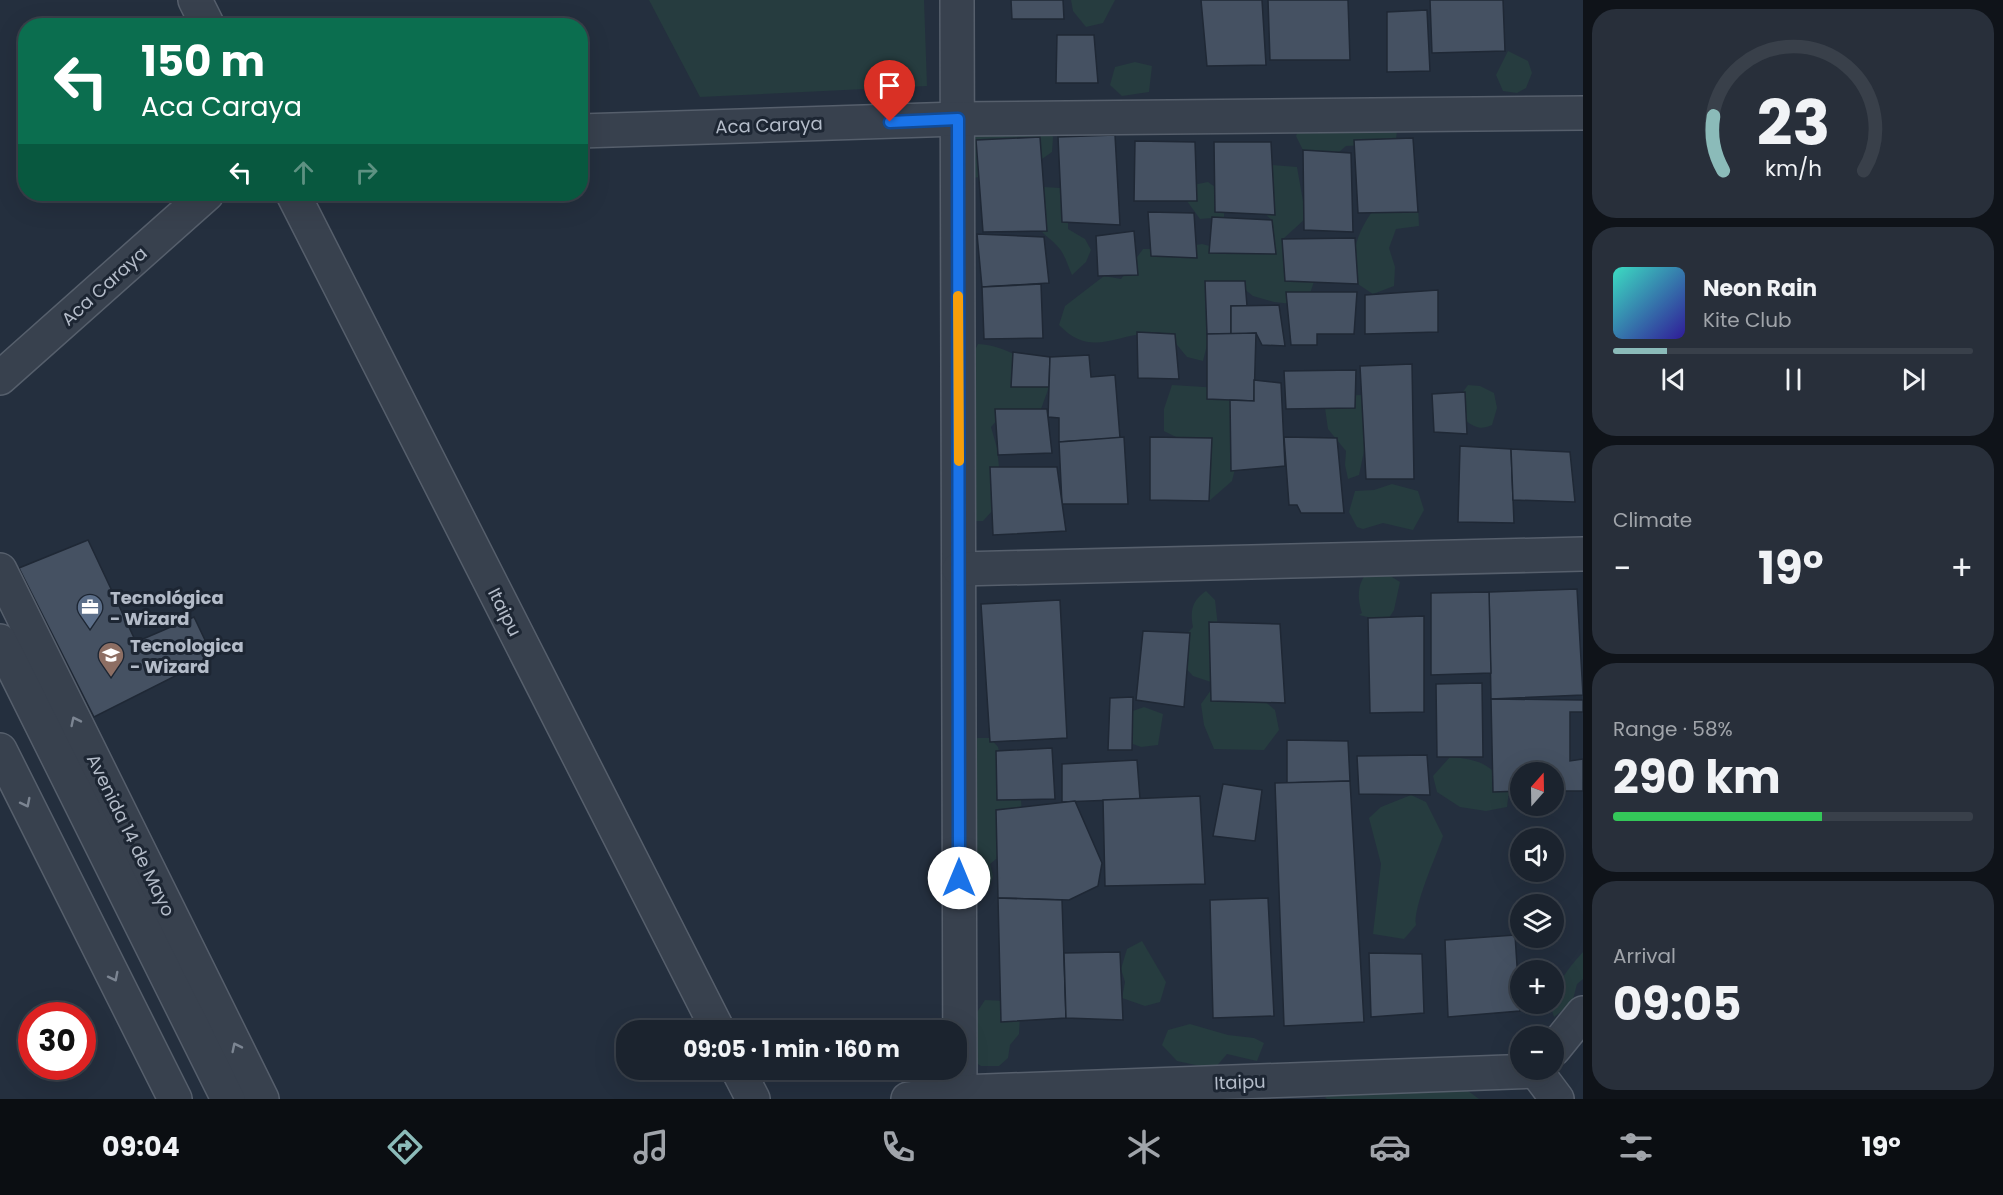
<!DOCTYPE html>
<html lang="en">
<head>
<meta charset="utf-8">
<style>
	body { margin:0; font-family:Poppins,sans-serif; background:#282f3a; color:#f1f3f6; height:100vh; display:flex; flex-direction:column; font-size:22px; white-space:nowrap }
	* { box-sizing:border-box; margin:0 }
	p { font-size:20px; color:#a0a4aa }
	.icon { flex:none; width:33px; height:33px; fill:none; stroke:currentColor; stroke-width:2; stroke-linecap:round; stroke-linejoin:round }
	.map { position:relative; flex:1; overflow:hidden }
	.drawer { display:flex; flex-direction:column; gap:9px; padding:9px; background:#0f1319; width:420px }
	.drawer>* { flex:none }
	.hud { position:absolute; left:18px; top:18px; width:570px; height:183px; border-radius:24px; box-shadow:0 6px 24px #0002,0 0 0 2px #39404a; background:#0b6e4f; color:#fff; overflow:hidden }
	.needle { width:39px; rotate:20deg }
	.buttons { position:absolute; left:1510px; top:762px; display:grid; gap:12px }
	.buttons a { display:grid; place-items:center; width:54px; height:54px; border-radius:50%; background:#1b232e; box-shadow:0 6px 24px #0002,0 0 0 2px #39404a; font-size:30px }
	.speed { position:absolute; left:18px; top:1002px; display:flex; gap:12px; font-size:30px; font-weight:700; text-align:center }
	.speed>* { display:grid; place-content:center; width:78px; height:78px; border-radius:50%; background:#1b232e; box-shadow:0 6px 24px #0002,0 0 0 2px #39404a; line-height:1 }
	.speed .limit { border:9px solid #d22; background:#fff; color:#111 }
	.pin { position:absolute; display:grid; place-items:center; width:51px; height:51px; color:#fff; margin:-62px -26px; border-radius:50% 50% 50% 0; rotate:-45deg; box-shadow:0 0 6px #0007 }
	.pin .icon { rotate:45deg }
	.me { position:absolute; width:66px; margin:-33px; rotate:0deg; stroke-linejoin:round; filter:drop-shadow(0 0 4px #0008) }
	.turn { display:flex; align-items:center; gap:21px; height:126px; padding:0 24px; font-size:27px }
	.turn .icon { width:78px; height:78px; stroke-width:2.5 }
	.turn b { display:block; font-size:42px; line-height:51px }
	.lanes { display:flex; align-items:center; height:57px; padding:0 24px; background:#0003; justify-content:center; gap:30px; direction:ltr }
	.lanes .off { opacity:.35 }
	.big { font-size:45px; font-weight:700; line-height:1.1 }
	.drawer .card { flex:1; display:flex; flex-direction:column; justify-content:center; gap:9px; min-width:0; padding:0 21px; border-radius:24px; background:#282f3a }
	.drawer .dial { align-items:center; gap:0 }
	.dial svg { height:156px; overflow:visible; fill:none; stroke:#39404a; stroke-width:7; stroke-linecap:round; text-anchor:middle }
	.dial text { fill:#f1f3f6; stroke:none }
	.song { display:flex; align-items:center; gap:18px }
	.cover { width:72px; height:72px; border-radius:9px; background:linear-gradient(135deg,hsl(170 70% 55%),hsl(250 70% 35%)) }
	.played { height:6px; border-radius:3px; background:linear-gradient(90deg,#8bbbb9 15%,#39404a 15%) }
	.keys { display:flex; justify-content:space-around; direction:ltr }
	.heat { display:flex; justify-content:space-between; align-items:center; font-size:33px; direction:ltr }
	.charge { height:9px; border-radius:4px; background:linear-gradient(90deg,#34c759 58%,#39404a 0) }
	.trip { position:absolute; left:616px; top:1020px; width:351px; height:60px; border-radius:24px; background:#1b232e; box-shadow:0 6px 24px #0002,0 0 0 2px #39404a; font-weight:700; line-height:60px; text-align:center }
	.menu { display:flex; height:96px; justify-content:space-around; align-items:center; background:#0b0e12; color:#a0a4aa }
	.menu .icon { width:42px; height:42px }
	.menu .current { color:#8bbbb9 }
	.menu b { font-size:27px; color:#f1f3f6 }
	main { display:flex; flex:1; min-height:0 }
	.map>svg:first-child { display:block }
</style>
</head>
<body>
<main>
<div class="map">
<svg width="1583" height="1099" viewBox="0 0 1583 1099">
	<rect width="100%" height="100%" fill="#242f3e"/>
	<g fill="#263c3f">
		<path d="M649 0H924L927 86 700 97Z"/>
		<path d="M1071 0H1115L1103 23 1086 27 1073 11Z"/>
		<path d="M1508 51 1528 61 1532 73 1526 88 1517 93 1503 91 1496 75Z"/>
		<path d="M1135 62 1152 66 1149 92 1122 96 1110 85 1115 67Z"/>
		<path d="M1302 120 1398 123 1396 139 1367 145 1346 146 1339 152 1326 153 1303 150 1296 136Z"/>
		<path d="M973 127 1048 129 1053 137 1052 152 1042 159 983 162 979 177 967 179Z"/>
		<path d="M1272 165 1297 167 1306 218 1283 239V250L1316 276 1308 299 1292 304 1274 302 1253 296 1234 281H1213L1206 301 1207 345 1203 361 1187 357 1168 334C1162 333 1155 332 1149 333 1112 336 1090 357 1059 325L1065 306 1104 276 1121 279 1143 249H1171L1202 244 1241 254H1270L1275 242 1272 220 1266 215 1263 186Z"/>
		<path d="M1208 182 1225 194 1224 217 1200 219 1187 201 1188 186Z"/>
		<path d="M1394 185 1418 206 1419 226 1396 229 1389 248 1395 267 1394 286 1373 294 1358 284C1357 274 1354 261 1355 251 1358 226 1378 203 1394 185Z"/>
		<path d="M1044 187 1060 188 1068 196V229L1085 239 1091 250 1086 262 1072 275C1068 266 1065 255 1059 248 1052 239 1044 236 1038 227Z"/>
		<path d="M978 344C1008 346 1032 362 1049 387L1041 409H1007L991 427 997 448 999 467 992 511 983 521H972V356Z"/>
		<path d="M1172 385 1220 388 1237 400 1236 465 1232 481 1209 501 1192 492 1178 438 1164 431V409Z"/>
		<path d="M1468 385 1480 386 1494 393 1497 408 1492 425C1481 430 1476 428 1466 421L1462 393Z"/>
		<path d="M1362 395C1362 406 1368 423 1367 433 1365 447 1362 461 1359 475L1348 479 1345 465 1346 451 1328 429 1325 408 1339 396Z"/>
		<path d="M1392 484 1418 491 1424 510 1413 530 1383 523 1363 529 1357 527 1349 512 1355 491 1374 490Z"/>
		<path d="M1369 570 1387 574 1400 582 1394 610 1389 618H1372L1359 615 1362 613C1357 597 1357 583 1369 570Z"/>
		<path d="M1206 591 1215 600 1218 627 1211 682 1193 676 1181 663 1185 636 1193 627C1190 610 1192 601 1206 591Z"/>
		<path d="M1211 690 1256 694 1275 710 1279 730 1264 750 1214 749 1204 725 1201 704Z"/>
		<path d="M1144 707 1163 714 1158 745 1141 747 1122 740 1130 712Z"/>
		<path d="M973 738H990L998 747 1004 771 1018 788 1021 800 1022 815 1007 850 990 864 993 876 988 891 977 894 975 876 981 860 964 850Z"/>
		<path d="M1450 757C1483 760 1490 764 1509 791L1507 807 1486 811 1460 807 1437 792 1433 776Z"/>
		<path d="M1411 795 1426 802 1443 836C1437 854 1412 909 1416 925L1404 939 1373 934 1381 864 1369 818 1381 807Z"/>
		<path d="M1142 941 1166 982 1160 1002 1145 1006 1122 998 1125 982 1121 969 1127 949Z"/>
		<path d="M1583 952V979L1577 984 1572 1003 1554 1017 1550 1004H1554C1554 985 1571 965 1583 952Z"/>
		<path d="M985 1000 1006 1001 1020 1015 1019 1034 1010 1045 1008 1058 999 1066H981L973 1061 971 1049 977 1031 975 1015Z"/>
		<path d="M1190 1024 1228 1035 1254 1038 1264 1043 1257 1061 1227 1054 1214 1069 1177 1061 1162 1045 1168 1030Z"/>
		<path d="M1460 1085 1479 1099H1327L1325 1097 1335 1087C1353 1090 1371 1094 1388 1094 1413 1095 1436 1086 1460 1085Z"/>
	</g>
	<g fill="#455162" stroke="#1f2835" stroke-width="1.5">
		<path d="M1011 0H1063L1064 19H1012Z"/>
		<path d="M1201 0H1262L1266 65 1207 66Z"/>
		<path d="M1268 0H1348L1350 60H1270Z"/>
		<path d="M1430 0H1503L1505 51 1432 53Z"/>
		<path d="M1427 10 1430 71 1387 72V12Z"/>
		<path d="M1057 35H1094L1098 83H1056Z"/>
		<path d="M1115 135 1120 225 1062 222 1058 137Z"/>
		<path d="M1040 137 1047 231 983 232 976 140Z"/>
		<path d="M1413 138 1418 212 1358 213 1354 140Z"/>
		<path d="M1135 141 1195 142 1197 201H1134Z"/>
		<path d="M1214 142H1271L1275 215 1215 212Z"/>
		<path d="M1303 150 1351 153 1353 232 1304 230Z"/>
		<path d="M1148 212 1194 213 1197 258 1151 256Z"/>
		<path d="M1212 217 1272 220 1276 254 1209 253Z"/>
		<path d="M1134 231 1138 275 1098 276 1096 236Z"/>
		<path d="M977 234 1044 237 1049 283 982 287Z"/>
		<path d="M1355 238 1358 284 1285 281 1282 239Z"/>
		<path d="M1205 281H1245L1247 306H1231V335L1207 334Z"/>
		<path d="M1041 284 1043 338 984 339 982 287Z"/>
		<path d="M1438 290V332L1365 334V295Z"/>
		<path d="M1286 292H1357L1354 334H1317V345H1291Z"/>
		<path d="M1279 305 1285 346 1262 345 1256 333 1231 335V306Z"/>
		<path d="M1137 332 1175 334 1179 379 1138 378Z"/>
		<path d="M1256 333 1254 401 1207 399V334Z"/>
		<path d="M1013 352 1050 357 1049 387H1011Z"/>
		<path d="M1089 355 1091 377 1115 375 1120 438 1059 442V418L1048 417 1050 357Z"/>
		<path d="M1412 364 1414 479H1366L1360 366Z"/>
		<path d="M1356 370 1355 408 1286 409 1284 371Z"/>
		<path d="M1254 380 1281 383 1285 466 1231 471 1230 400 1254 401Z"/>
		<path d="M1465 392 1467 434 1434 432 1432 394Z"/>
		<path d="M995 409H1047L1052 453 998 455Z"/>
		<path d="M1124 437 1128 504H1062L1059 442Z"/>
		<path d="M1150 437 1212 438 1209 501 1150 500Z"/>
		<path d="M1284 437 1337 438 1344 513H1301L1297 505H1289Z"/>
		<path d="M1460 446 1511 449 1514 523 1458 522Z"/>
		<path d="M1511 449 1570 452 1575 502 1513 500Z"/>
		<path d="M990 467H1057L1066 531 993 535Z"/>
		<path d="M88 540 136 642 194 617 213 657 94 717 19 568Z"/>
		<path d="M1577 589 1583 695 1491 699 1489 592Z"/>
		<path d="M1489 592 1491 673 1431 675V593Z"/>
		<path d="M1060 600 1067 738 990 742 981 604Z"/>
		<path d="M1424 616V712L1370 713 1368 618Z"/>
		<path d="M1209 622 1280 624 1285 703 1211 701Z"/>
		<path d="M1143 631 1190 633 1184 707 1136 700Z"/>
		<path d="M1482 683 1483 757H1437L1436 684Z"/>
		<path d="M1133 697 1132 750H1108L1110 698Z"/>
		<path d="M1491 699 1583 700V712H1570V761L1583 759V791H1554V772H1521V791L1493 792Z"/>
		<path d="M1287 740 1348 741 1350 781 1287 783Z"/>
		<path d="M1052 748 1055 799 997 800 996 751Z"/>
		<path d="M1427 755 1430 795 1359 794 1357 756Z"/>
		<path d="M1137 760 1140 799 1062 802V764Z"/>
		<path d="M1350 781 1364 1022 1284 1026 1275 783Z"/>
		<path d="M1223 784 1262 790 1255 841 1213 836Z"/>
		<path d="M1200 796 1205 884 1105 886 1103 800Z"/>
		<path d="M1075 801 1102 863 1098 886 1069 900 998 898 996 810Z"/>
		<path d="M998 898 1062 900 1066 1018 1001 1022Z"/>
		<path d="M1268 898 1274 1016 1213 1018 1210 900Z"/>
		<path d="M1515 935 1520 1011 1448 1017 1445 940Z"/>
		<path d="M1120 952 1123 1020 1066 1018 1064 953Z"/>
		<path d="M1369 953 1422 954 1424 1013 1371 1017Z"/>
	</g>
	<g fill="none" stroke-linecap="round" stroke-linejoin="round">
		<g stroke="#565f6c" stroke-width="36">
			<g id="minor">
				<path d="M195 0 208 26"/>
				<path d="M957 0 960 1099"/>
				<path d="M580 131 958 119 1583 113"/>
				<path d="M293 194 718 1030"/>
				<path d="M0 378 207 194"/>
				<path d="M959 569 1583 554"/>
				<path d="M0 570 262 1099"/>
				<path d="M0 641 228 1099"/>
				<path d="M0 750 175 1099"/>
				<path d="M1554 1049 1583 1013"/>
				<path d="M738 1070 753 1099"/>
				<path d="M1536 1071 1557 1099"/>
				<path d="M908 1099 960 1092 1536 1071"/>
			</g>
		</g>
		<use href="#minor" stroke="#38414e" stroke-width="33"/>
	</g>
	<defs><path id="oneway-chevron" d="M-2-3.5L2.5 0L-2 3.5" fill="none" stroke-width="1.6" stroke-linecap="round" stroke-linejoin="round" transform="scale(1.5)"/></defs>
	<g stroke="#7c8592">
		<use href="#oneway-chevron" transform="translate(75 721) rotate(-116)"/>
		<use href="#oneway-chevron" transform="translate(26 803) rotate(63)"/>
		<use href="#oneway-chevron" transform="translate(114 977) rotate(63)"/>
		<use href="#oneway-chevron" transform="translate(236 1047) rotate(-116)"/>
	</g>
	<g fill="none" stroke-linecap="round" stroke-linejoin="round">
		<g stroke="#114b97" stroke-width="15">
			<path id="route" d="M890 122 958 119 959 878"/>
		</g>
		<use href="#route" stroke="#1a73e8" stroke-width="10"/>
		<path stroke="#f59e0b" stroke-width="10" d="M958 296 959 461"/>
	</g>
	<defs>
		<g id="office-pin" transform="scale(1.35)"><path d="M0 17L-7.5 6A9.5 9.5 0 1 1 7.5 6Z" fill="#5c6f8a" stroke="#1d2633"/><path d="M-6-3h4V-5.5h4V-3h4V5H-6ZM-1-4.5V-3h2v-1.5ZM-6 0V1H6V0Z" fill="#fff"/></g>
		<g id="school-pin" transform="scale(1.35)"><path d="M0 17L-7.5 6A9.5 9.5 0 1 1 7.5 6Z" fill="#8d6e63" stroke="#1d2633"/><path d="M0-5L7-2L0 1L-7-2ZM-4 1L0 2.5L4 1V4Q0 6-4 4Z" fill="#fff"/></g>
	</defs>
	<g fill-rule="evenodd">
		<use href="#office-pin" x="90" y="607"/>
		<use href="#school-pin" x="111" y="655"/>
	</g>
	<g text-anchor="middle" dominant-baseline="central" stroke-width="6" stroke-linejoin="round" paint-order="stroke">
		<g font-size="18" fill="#b4bcc9" stroke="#1d2633">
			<text transform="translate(769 125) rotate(-2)">Aca Caraya</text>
			<text transform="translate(104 286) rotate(-42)">Aca Caraya</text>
			<text transform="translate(505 612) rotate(63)">Itaipu</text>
			<text transform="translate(131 835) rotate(64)">Avenida 14 de Mayo</text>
			<text transform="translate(1240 1082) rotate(-2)">Itaipu</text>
		</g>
		<g font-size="18" font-weight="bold" fill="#b4bcc9" stroke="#1d2633" text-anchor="start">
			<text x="110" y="597">Tecnológica<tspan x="110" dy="21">- Wizard</tspan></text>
			<text x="130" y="645">Tecnologica<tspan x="130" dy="21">- Wizard</tspan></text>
		</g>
	</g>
</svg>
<div class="buttons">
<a><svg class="needle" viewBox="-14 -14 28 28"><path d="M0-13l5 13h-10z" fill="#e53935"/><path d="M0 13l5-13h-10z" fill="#a0a4aa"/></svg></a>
<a><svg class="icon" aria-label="sound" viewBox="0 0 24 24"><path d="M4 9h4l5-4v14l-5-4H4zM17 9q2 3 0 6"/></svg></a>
<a><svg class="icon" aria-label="layers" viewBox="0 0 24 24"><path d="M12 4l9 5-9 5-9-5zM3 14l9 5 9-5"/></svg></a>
<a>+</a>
<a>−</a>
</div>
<div class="speed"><div class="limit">30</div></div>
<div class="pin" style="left:890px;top:122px;background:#d93025"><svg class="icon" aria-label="arrive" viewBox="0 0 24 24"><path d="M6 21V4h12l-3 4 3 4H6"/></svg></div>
<svg class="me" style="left:959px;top:878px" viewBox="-20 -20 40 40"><circle r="19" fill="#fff"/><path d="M0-13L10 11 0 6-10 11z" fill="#1a73e8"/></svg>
<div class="trip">09:05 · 1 min · 160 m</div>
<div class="hud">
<div class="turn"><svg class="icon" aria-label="left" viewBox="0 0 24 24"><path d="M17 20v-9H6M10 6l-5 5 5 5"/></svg><div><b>150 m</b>Aca Caraya</div></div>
<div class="lanes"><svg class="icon" aria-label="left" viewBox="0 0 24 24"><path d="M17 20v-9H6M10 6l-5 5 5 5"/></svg><svg class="icon off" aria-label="ahead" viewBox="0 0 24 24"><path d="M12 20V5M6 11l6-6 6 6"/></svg><svg class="icon off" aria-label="right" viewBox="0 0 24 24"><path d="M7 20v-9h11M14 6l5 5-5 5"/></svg></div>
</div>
</div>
<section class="drawer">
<div class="card dial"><svg viewBox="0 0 100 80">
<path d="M14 69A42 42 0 1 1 86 69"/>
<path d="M14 69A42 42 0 0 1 9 41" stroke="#8bbbb9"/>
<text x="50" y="56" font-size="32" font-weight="700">23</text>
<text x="50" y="72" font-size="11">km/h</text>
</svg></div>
<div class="card">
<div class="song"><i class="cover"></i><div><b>Neon Rain</b><p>Kite Club</p></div></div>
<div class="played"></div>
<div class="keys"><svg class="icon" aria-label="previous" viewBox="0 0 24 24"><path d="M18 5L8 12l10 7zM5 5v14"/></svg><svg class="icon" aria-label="pause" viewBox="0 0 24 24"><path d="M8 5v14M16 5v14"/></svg><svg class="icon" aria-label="next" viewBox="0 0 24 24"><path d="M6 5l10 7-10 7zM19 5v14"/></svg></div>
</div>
<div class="card"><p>Climate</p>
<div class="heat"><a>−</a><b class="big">19°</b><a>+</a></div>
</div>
<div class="card"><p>Range · 58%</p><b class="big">290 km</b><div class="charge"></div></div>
<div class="card"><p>Arrival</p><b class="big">09:05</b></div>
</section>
</main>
<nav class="menu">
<b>09:04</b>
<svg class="icon current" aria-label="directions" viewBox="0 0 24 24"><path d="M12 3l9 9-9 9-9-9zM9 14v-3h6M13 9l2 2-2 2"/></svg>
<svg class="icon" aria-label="music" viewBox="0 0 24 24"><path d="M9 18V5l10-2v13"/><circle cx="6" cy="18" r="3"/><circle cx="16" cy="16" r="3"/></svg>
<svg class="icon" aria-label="phone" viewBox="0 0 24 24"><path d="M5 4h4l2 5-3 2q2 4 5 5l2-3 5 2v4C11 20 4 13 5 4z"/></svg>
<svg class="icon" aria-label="climate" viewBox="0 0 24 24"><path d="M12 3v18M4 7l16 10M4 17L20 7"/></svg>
<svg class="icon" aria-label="car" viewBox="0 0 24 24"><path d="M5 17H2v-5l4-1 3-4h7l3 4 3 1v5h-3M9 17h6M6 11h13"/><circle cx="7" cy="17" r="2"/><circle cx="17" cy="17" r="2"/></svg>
<svg class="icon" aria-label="filters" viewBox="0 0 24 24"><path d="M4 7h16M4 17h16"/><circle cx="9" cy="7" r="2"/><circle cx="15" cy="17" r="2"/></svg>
<b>19°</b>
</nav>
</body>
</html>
